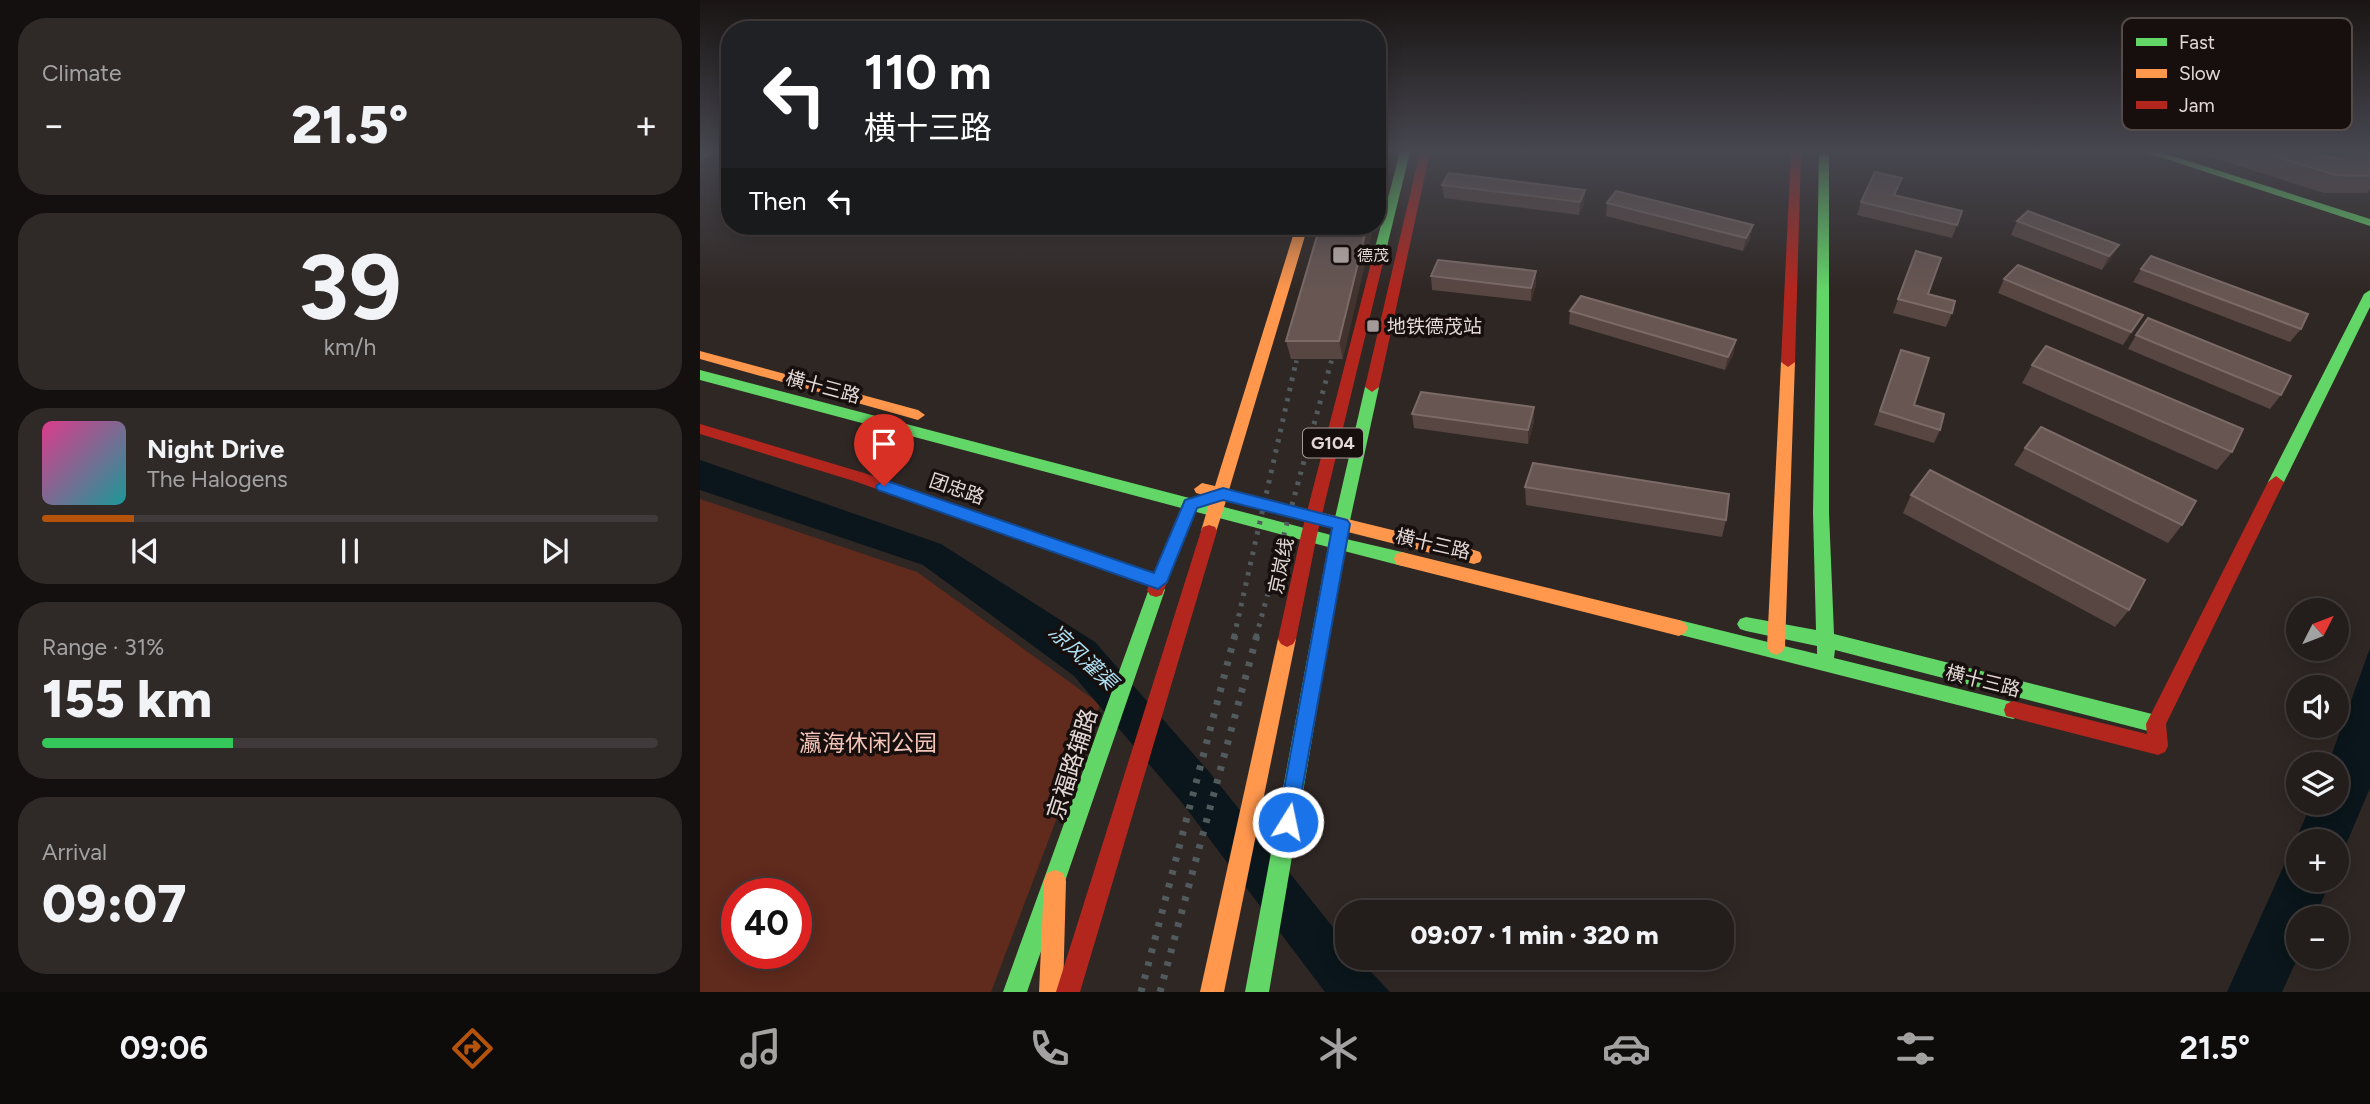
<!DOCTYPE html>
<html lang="en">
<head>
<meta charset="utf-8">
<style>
	body { margin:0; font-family:Figtree,"Noto Sans SC",sans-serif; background:#2f2a28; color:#f1f3f6; height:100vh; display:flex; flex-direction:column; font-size:26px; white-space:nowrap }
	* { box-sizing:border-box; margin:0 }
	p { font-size:23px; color:#a3a2a3 }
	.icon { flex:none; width:38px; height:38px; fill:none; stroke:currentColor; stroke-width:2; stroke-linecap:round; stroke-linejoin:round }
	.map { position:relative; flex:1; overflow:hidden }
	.panel { display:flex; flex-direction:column; gap:18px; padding:18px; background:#13100f; width:700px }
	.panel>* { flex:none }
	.hud { position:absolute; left:21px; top:21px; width:665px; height:214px; border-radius:28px; box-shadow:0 4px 18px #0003,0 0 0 2px #403b3a; background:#202124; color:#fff; overflow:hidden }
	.needle { width:46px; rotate:48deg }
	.buttons { position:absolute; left:1586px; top:598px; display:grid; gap:14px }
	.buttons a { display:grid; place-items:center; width:63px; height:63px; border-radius:50%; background:#231d1b; box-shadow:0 4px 18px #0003,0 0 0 2px #403b3a; font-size:35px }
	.speed { position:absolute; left:21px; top:878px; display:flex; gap:14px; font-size:35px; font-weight:700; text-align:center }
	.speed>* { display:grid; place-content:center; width:91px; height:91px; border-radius:50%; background:#231d1b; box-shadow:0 4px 18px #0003,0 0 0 2px #403b3a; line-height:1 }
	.speed .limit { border:10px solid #d22; background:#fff; color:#111 }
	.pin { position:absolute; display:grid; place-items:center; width:60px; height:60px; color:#fff; margin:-72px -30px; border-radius:50% 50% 50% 0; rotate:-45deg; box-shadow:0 0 7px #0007 }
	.pin .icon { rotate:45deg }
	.me { position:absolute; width:77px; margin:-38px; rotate:10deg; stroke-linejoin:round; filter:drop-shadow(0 0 5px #0008) }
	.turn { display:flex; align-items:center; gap:24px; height:147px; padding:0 28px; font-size:32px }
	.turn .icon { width:91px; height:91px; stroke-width:2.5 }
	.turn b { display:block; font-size:49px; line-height:60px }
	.then { display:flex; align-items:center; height:66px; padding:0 28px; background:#0003; gap:14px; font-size:26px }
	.big { font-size:52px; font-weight:800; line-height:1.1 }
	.panel .widget { flex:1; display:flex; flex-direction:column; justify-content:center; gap:10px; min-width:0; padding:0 24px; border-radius:28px; background:#2f2a28 }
	.panel .dial { align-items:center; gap:0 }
	.dial b { font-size:91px; line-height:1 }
	.song { display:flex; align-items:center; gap:21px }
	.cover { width:84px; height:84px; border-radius:10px; background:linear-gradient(135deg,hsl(330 70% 55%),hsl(180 70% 35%)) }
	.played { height:7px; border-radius:4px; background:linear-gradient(90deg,#b45309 15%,#403b3a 15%) }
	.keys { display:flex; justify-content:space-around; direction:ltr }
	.heat { display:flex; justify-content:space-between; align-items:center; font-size:38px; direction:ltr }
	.charge { height:10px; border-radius:5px; background:linear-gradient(90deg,#34c759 31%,#403b3a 0) }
	.trip { position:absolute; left:635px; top:900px; width:399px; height:70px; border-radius:28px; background:#231d1b; box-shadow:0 4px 18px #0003,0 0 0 2px #403b3a; font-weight:800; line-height:70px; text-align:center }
	.menu { display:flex; height:112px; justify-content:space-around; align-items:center; background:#0e0c0b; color:#a3a2a3 }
	.menu .icon { width:49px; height:49px }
	.menu .selected { color:#b45309 }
	.menu b { font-size:32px; color:#f1f3f6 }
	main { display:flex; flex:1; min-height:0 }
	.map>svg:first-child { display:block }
</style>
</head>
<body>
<main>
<section class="panel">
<div class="widget"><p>Climate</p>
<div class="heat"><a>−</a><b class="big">21.5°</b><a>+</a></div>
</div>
<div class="widget dial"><b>39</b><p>km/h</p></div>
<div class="widget">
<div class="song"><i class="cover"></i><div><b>Night Drive</b><p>The Halogens</p></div></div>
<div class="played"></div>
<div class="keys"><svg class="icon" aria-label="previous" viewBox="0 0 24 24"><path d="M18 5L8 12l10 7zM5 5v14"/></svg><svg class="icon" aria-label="pause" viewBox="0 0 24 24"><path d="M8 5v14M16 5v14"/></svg><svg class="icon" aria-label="next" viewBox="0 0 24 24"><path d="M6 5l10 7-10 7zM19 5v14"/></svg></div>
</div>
<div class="widget"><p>Range · 31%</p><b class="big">155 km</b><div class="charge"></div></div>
<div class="widget"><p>Arrival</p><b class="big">09:07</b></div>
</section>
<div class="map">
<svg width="1670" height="992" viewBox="0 0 1670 992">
	<rect width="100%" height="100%" fill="#2f2724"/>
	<path fill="#602a1d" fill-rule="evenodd" d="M0 499 217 572 400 704 291 992H0ZM37 894H96V954H37Z"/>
	<g fill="#0a161b">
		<path d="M0 460 241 544 395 642 511 774 647 945 648 957H657L690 992H625L483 804 374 676 223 565 0 490Z"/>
		<path d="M1670 648V788L1636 868V842H1598V880H1631L1614 919H1598V957L1582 992H1527L1612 803H1636V765H1628Z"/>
	</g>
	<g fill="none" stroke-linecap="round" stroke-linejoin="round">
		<path fill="#4b5c61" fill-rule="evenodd" d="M0 152H18L0 160Z"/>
		<g fill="#63d668" fill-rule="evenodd">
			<path d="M700 152H710L683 263 677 267 671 263Z"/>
			<path d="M1119 152H1129V513L1134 634 1456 715 1463 718 1466 724 1463 730 1456 733 1135 650 1134 658 1320 704 1322 710 1320 716 1313 719 973 633 970 628 973 623 979 620 1117 654V646L1046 631 1040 629 1037 624 1040 619 1046 617 1116 630 1113 513Z"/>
			<path d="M1445 152H1460L1670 219V226Z"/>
			<path d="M1670 290V307L1584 482 1576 488 1571 486 1568 482 1664 294Z"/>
			<path d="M0 370 631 535 665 387 672 382 677 384 679 387 646 539 702 552 708 554 710 559 708 564 702 566 644 551 569 992H545L628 547 0 380Z"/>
			<path d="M338 534 465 577 468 582 463 587 465 590 327 992H303L450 586 332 545 330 540 332 535Z"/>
		</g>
		<g fill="#ff974d" fill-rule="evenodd">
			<path d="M596 226H608L529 490 774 550 780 552 782 557 780 562 774 564 526 501 515 535H503L501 531 511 497 496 493 494 489 502 483 515 486Z"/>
			<path d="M0 351 218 410 225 415 218 420 0 359Z"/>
			<path d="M1088 357 1095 362 1085 647 1082 652 1076 655 1070 652 1067 647 1081 362Z"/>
			<path d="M702 552 979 620 985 623 988 628 985 633 979 636 702 566 696 564 694 559 696 554Z"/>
			<path d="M587 631 593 634 596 639 524 992H500L578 639 581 634Z"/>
			<path d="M355 870 363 873 366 881 363 992H339L344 881 347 873Z"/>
		</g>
		<g fill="#b3261e" fill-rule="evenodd">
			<path d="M720 152H730L679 387 672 392 665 387Z"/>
			<path d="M1091 152H1101L1095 362 1088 367 1081 362Z"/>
			<path d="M677 259 683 263 617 535 596 639 593 644 587 647 581 644 578 639 601 535 671 263Z"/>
			<path d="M0 424 164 473 344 535 346 540 344 545 338 546 154 481 0 434Z"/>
			<path d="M1576 476 1584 482 1466 724 1468 746 1465 752 1458 755 1306 716 1304 710 1306 704 1313 701 1447 734 1446 724 1449 718 1568 482Z"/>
			<path d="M508 493 514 495 516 499 514 503 496 508 462 595 456 597 450 595 447 590 484 500Z"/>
			<path d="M509 525 515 527 517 531 380 992H356L501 531 503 527Z"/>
		</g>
		<g stroke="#515b5e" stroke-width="4.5" stroke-dasharray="2.5 5" stroke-linecap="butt">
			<path d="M677 169 681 152"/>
			<path d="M596 363 601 340"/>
			<path d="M631 363 637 340"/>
		</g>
		<g stroke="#515b5e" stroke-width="5" stroke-dasharray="3.5 7" stroke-linecap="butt">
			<path d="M534 637 596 362"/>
			<path d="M556 637 631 362"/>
		</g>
		<g stroke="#515b5e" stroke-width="7" stroke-dasharray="4.5 9" stroke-linecap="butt">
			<path d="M441 992 535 635"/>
			<path d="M460 992 557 635"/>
		</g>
	</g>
	<g fill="#584642">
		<path d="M1495 152H1608L1623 156 1641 159 1670 152V189L1667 193H1624Z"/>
		<path d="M742 185 885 190 884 203 879 215 744 198Z"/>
		<path d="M1195 196 1257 225 1252 238 1157 215 1161 202Z"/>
		<path d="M907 203 1053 225 1050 239 1043 251 906 216Z"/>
		<path d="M1317 221 1419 245 1411 258 1402 270 1311 235Z"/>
		<path d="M620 226 643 359H591L586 341Z"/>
		<path d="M1216 251 1228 294 1252 313 1246 327 1193 313Z"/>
		<path d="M1441 269 1601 329 1590 342 1433 282Z"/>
		<path d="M731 276 836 285 831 301 732 290Z"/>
		<path d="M1304 279 1443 315 1423 345 1298 293Z"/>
		<path d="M870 311 1034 353 1025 370 869 324Z"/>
		<path d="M1436 335 1581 395 1570 409 1428 349Z"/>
		<path d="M1196 364 1214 405 1240 430 1234 443 1174 425Z"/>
		<path d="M1332 365 1532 452 1517 470 1322 383Z"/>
		<path d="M712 414 834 421 828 444 714 428Z"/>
		<path d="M1325 448 1482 525 1468 543 1314 465Z"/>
		<path d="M825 487 1026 520 1022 537 826 505Z"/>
		<path d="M1211 495 1429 610 1415 627 1203 513Z"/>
	</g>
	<g fill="#42332f">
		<path d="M681 167 683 184 677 210V182Z"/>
		<path d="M885 190 884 203 879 215 880 202Z"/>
		<path d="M1053 225 1050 239 1043 251 1046 238Z"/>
		<path d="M667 226H674L643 359 639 341Z"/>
		<path d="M1419 245 1411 258 1402 270 1409 256Z"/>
		<path d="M836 271V285L831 301V288Z"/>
		<path d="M1443 315 1435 329 1423 345 1431 332Z"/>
		<path d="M1036 340 1034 353 1025 370 1028 357Z"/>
		<path d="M834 407V421L828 444V430Z"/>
	</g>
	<g fill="#675652" stroke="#7b6a66" stroke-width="2">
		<path d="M1559 152H1608L1623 156 1641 159 1649 152H1670V176L1636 175Z"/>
		<path d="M677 167H681L677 182Z"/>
		<path d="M1175 172 1202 178 1194 195 1262 211 1257 225 1161 202Z"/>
		<path d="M749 173 885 190 880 202 742 185Z"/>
		<path d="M916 191 1053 225 1046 238 907 203Z"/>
		<path d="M1328 211 1419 245 1409 256 1317 221Z"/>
		<path d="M620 226H667L639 341H586Z"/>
		<path d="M1216 251 1241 258 1228 294 1255 301 1252 313 1198 299Z"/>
		<path d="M1451 256 1608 314 1601 329 1441 269Z"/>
		<path d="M738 260 836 271 831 288 731 276Z"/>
		<path d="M1318 265 1443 315 1431 332 1304 279Z"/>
		<path d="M881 296 1036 340 1028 357 870 311Z"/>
		<path d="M1448 318 1591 376 1581 395 1436 335Z"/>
		<path d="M1346 346 1543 429 1532 452 1332 365Z"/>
		<path d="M1201 350 1229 358 1214 405 1244 414 1240 430 1180 411Z"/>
		<path d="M721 392 834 407 828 430 712 414Z"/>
		<path d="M1341 427 1496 501 1482 525 1325 448Z"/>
		<path d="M833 463 1029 494 1026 520 825 487Z"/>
		<path d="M1230 470 1445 580 1429 610 1211 495Z"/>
	</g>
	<linearGradient id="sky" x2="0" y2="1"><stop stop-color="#1a1514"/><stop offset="0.52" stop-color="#474750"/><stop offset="1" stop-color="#474750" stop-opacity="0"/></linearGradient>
	<rect width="1670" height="291" fill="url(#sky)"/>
	<path fill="#1a73e8" stroke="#114b97" stroke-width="2" d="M184 480 454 573 485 500 523 488 647 520 650 524 595 829 588 832 581 829 578 822 632 528 523 500 497 508 467 582 458 589 178 490 176 486Z"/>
	<g fill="#a49a97" stroke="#160f0d" stroke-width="2.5">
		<rect x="632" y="246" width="18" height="18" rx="3.5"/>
		<rect x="666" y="319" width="14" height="14" rx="3.5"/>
	</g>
	<g text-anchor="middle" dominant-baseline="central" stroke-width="7" stroke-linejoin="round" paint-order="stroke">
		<g font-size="16" fill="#e3d8d5" stroke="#160f0d" text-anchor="start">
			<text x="657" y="255">德茂</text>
		</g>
		<rect fill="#160f0d" stroke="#a69c99" stroke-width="2" x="603" y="428.5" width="60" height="29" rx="5"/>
		<g font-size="18" font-weight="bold" fill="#e3d8d5">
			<text x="633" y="443">G104</text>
		</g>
		<g font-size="19" fill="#e3d8d5" stroke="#160f0d" text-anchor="start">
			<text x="687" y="326">地铁德茂站</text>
		</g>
		<g font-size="19" fill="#e3d8d5" stroke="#160f0d">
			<text transform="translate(123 387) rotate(15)">横十三路</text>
			<text transform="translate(257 489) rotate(19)">团忠路</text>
			<text transform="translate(733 544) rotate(13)">横十三路</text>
			<text transform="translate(581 566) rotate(-78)">京岚线</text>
			<text transform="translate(1283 681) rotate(14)">横十三路</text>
		</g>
		<g font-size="21" font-style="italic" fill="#aedff3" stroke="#160f0d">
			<text transform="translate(383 657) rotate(43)">凉风灌渠</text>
		</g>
		<g font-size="23" fill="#f4c4b8" stroke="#160f0d">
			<text x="168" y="743">瀛海休闲公园</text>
		</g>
		<g font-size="23" fill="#e3d8d5" stroke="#160f0d">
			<text transform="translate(372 764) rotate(-72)">京福路辅路</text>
		</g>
	</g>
	<rect x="1422" y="18" width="230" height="112" rx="10" fill="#160f0d" stroke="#544b49" stroke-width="2"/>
	<rect x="1436" y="38" width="31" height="8" fill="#63d668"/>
	<rect x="1436" y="69" width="31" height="9" fill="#ff974d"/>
	<rect x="1436" y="101" width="31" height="8" fill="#b3261e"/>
	<g font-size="19" fill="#e3d8d5">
		<text x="1479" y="49">Fast</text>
		<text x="1479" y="80">Slow</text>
		<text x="1479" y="112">Jam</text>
	</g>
</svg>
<div class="buttons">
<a><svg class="needle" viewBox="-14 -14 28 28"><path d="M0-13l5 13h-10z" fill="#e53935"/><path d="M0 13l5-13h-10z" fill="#a3a2a3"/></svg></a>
<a><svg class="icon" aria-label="sound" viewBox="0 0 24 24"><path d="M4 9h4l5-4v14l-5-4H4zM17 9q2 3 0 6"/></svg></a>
<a><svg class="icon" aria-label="layers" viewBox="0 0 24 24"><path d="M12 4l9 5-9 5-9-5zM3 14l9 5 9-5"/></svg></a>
<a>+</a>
<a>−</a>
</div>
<div class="speed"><div class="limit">40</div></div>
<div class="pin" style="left:184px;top:486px;background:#d93025"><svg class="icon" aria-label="arrive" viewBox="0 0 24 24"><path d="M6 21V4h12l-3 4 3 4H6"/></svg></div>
<svg class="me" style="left:588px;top:822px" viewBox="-20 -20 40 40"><circle r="17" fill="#1a73e8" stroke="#fff" stroke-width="3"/><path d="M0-11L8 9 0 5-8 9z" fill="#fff"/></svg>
<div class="trip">09:07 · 1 min · 320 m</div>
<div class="hud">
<div class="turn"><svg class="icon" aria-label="left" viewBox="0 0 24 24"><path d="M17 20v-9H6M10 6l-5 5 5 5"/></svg><div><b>110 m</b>横十三路</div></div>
<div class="then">Then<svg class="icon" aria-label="left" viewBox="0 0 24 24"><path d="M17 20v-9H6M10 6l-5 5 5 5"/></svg></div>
</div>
</div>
</main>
<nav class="menu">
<b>09:06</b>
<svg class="icon selected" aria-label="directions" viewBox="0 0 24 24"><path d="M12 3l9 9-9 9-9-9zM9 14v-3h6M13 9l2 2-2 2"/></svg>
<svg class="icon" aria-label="music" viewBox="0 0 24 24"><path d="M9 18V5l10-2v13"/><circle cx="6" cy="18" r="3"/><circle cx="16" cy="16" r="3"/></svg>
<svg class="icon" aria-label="phone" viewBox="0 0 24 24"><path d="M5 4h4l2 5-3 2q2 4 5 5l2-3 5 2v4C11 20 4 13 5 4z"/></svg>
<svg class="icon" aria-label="climate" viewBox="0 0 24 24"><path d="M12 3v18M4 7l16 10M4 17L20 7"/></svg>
<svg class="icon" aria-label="car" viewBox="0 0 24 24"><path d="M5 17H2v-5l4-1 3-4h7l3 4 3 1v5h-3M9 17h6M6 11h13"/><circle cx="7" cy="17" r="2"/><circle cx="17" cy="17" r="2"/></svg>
<svg class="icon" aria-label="filters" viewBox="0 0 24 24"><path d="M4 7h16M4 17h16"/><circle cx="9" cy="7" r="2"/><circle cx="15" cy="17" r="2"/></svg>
<b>21.5°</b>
</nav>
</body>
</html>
